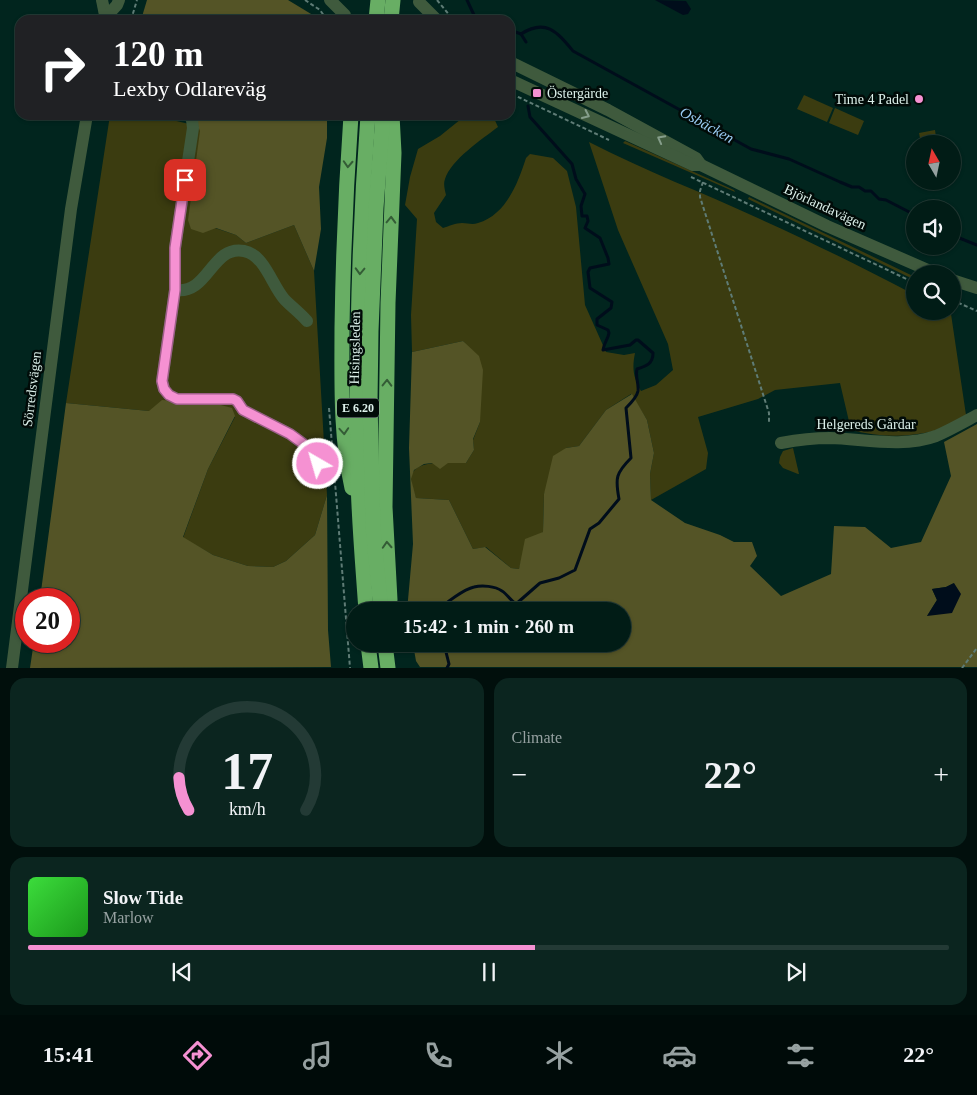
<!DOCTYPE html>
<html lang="en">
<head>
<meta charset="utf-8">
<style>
	body { margin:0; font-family:"Times New Roman",serif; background:#0b251f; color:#f1f3f6; height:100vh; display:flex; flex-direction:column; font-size:19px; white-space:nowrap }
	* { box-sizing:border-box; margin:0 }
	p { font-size:16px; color:#96a1a1 }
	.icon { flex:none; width:28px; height:28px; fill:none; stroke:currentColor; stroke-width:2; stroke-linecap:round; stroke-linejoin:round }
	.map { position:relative; height:668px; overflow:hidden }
	.details { display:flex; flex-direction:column; gap:10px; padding:10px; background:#010f0c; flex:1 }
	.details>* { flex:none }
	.guide { position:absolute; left:15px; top:15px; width:500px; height:105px; border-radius:15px; box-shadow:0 1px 4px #0004,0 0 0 1px #233a35; background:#202124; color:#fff; overflow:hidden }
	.needle { width:32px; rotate:351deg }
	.controls { position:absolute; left:906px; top:135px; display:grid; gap:10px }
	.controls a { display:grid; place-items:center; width:55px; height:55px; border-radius:50%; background:#011c16; box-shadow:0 1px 4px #0004,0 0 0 1px #233a35; font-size:25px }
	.speed { position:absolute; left:15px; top:588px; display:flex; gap:10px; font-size:25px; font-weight:700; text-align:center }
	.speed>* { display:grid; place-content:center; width:65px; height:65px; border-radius:50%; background:#011c16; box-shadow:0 1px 4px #0004,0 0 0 1px #233a35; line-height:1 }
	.speed .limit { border:8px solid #d22; background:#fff; color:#111 }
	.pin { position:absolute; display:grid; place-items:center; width:42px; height:42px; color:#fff; margin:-21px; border-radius:10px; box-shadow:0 2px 8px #0006 }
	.me { position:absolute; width:55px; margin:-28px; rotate:322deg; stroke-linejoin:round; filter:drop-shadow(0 0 4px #0008) }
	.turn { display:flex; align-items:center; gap:18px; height:105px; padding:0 15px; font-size:22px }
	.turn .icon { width:65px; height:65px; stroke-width:2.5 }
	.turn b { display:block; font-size:35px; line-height:42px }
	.big { font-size:38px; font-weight:600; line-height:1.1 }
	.details .widget { flex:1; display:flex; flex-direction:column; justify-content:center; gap:8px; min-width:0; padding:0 18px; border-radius:15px; background:#0b251f }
	.details .dial { align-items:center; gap:0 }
	.dial svg { height:130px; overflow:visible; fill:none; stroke:#233a35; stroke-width:7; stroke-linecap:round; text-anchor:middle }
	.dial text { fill:#f1f3f6; stroke:none }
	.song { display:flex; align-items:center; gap:15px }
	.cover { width:60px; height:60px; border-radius:8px; background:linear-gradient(135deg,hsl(120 70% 55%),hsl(120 70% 35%)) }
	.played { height:5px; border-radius:2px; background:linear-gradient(90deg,#f591d2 55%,#233a35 55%) }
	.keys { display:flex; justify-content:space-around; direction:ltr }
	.heat { display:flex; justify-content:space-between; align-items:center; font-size:28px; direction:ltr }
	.details .tiles { flex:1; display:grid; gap:10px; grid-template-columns:1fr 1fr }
	.widget:last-child { grid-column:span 2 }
	.trip { position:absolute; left:346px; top:602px; width:285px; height:50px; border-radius:25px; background:#011c16; box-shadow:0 1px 4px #0004,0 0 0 1px #233a35; font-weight:600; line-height:50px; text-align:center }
	.dock { display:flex; height:80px; justify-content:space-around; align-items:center; background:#000b09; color:#96a1a1 }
	.dock .icon { width:35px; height:35px }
	.dock .selected { color:#f591d2 }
	.dock b { font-size:22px; color:#f1f3f6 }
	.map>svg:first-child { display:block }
</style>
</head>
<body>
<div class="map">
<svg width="977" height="668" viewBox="0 0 977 668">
	<rect width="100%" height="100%" fill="#01251e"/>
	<g fill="#3b3c10">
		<path d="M804 95 833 108 827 122 797 109Z"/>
		<path d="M835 108 864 121 858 135 829 123Z"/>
		<path d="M110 115H151L202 127 215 228 236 235 246 243 294 225 314 271 327 495 315 535 286 561 273 567 248 566 213 555 183 538 208 469 235 417 149 411 66 403Z"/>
		<path d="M466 115 493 116 498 127C482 139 451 160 445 179 443 184 445 190 446 195L434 213 436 222 443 228C449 226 456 223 462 223 468 223 472 225 478 223 506 215 518 183 526 158L530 154 553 158 567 171 576 207 585 305 606 352 624 355 635 353C632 368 633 377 641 391L656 385 673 370 668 344 618 230 589 142C645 171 704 193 760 219 813 243 864 268 915 295V311H946L951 314 966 415C956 420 945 428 934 431 906 438 878 437 851 430L840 383 775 390 758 399 698 417 708 453 706 469 651 500 650 474 654 453 647 420 631 394 606 410 579 446 566 448 544 494 543 532 523 555 519 569 511 568 486 547 473 549 449 500 416 498C414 492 411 484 411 478 413 458 451 463 466 463L474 450 473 440 480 422 470 349 463 341 412 352 411 315 417 219 405 205 410 177 418 149 440 136Z"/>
		<path d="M935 130 937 144H921L919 133Z"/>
		<path d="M625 141 734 190 735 192 623 143Z"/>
		<path d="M749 197 915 277V280L748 199Z"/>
		<path d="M793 448 799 474H798L783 468 779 463 780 457 783 451Z"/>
	</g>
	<g fill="#545426" fill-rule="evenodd">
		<path d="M147 0H288L321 20H141Z"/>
		<path d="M168 115H327V138L319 187 321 229 314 271 294 225 246 243 236 235 216 228 203 233 191 229 188 220 200 131 197 123 168 117Z"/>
		<path d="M463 341 479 356 483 370 480 422 473 439 474 450 466 463H448L440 469 432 463 424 464 414 470 411 479 416 498 449 500 473 549 485 547 511 568 519 569 525 539 543 532 544 494 553 456 566 448 579 446 606 410 632 394 647 420 654 453 650 474 651 500 685 523 720 535 734 542H752L757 556 750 566 781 596 831 574 834 526 865 527 891 548 921 542 951 476 944 442 977 424V667H420L416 661 413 644H622V611H407L413 544 409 448 412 352ZM954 583 927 616 937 600 932 589 946 587Z"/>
		<path d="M162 400 217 404 232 408 235 416 208 469 183 537 213 555 248 566 273 567 286 561 315 535 327 495 328 630 331 667 30 668 34 641H69V599H40L66 403 149 411Z"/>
	</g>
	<g fill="#000d1b">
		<path d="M655 0 686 1 691 9 688 14 683 15Z"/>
		<path d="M954 583 961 594 952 613 927 616 937 600 932 589 946 587Z"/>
	</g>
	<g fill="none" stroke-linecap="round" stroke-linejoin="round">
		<g stroke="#000d1b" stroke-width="3">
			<path d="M467 0 474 15 484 20"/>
			<path d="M510 30 521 34C546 18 557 32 573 51L751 149 789 159 840 182 852 187H859L865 191H871L879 199 886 200 915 215"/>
			<path d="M521 34 526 42"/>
			<path d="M952 235 977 245"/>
			<path d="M439 611C444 603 465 589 474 587 482 585 495 586 502 591 507 594 510 600 516 604L540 583 559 578 575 570 590 529 599 523 619 499C615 478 616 473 631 458L626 408C630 404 637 397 638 391 639 383 635 377 637 369 646 366 653 364 653 353L638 340H636L630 345 603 350C604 343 608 339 609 333L608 330 597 325V319L611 308 612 302 590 288 588 272 590 268 609 264 608 258 600 238 585 228 588 221 587 216H582L581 206 585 194 576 179 572 164 530 117 528 106"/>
			<path d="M444 644 449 664 447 668"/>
		</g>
		<g stroke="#5f7c76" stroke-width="2" stroke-dasharray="4 2.5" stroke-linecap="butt">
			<path d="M305 0 320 10 327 20"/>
			<path d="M437 0 451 17 448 20"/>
			<path d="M131 20 137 0"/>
			<path d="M512 94 609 140"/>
			<path d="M691 177 915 283"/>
			<path d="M703 182 700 191V197L769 413V422"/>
			<path d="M952 300 977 311"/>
			<path d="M329 408 350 668"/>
			<path d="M962 668 977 648"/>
		</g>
		<g stroke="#3f5a3d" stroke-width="12">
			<path d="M102 0 106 20"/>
			<path d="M330 0 345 15"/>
			<path d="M419 2 437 20"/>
			<path d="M106 17 117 5 119 0"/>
			<path d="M510 62 608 110 696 158 701 165"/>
			<path d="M510 80 693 165H701L827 226 937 274"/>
			<path d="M189 115 192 120 193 128 175 248V290L162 381 164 389 169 395 177 399H233L237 401 243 410 290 434 305 445 318 464"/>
			<path d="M952 280 977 288"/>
			<path d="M175 290C209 295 211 245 244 251 265 255 272 286 285 300 292 307 300 313 307 321"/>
			<path d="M781 443C797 440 813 438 830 438 864 439 903 448 936 436 950 430 964 422 977 415"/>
			<path d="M12 668 71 209 87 115"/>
		</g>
		<g stroke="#68ae64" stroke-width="15">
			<path d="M376 20 378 0"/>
			<path d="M391 20 393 0"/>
			<path d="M351 115C346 186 343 257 342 328 342 382 340 435 352 488"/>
			<path d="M390 600 385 507 388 303 394 153 392 115"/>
			<path d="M366 611C363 567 359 523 358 479 356 357 359 236 368 115"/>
			<path d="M381 611 373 528 370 402 371 331 376 208 383 115"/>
			<path d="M368 644 371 668"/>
			<path d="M385 644 388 668"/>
		</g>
	</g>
	<defs><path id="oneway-chevron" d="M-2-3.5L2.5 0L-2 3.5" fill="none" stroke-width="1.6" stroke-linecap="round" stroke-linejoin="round" transform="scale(1.25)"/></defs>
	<g stroke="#869e8b">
		<use href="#oneway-chevron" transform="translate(586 115) rotate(25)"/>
		<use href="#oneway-chevron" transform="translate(661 139) rotate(-152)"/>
	</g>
	<g stroke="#345c36">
		<use href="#oneway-chevron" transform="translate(348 164) rotate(93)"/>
		<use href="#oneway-chevron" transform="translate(391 220) rotate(-88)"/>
		<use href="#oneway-chevron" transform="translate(360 271) rotate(92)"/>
		<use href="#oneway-chevron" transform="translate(387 383) rotate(-89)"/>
		<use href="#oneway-chevron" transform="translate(344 431) rotate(86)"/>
		<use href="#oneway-chevron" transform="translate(387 545) rotate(-93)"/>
	</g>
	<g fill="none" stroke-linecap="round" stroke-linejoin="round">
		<g stroke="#9f5e88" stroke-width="12">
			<path id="route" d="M185 180 175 248V290L162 381 164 389 169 395 177 399H233L237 401 243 410 290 434 305 445 318 464"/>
		</g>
		<use href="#route" stroke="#f591d2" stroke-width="9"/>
	</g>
	<g fill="#f591d2" stroke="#010b08" stroke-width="2">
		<rect x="532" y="88" width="10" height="10" rx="2.5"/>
		<circle cx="919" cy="99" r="5"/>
	</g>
	<g text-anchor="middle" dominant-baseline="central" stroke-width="5" stroke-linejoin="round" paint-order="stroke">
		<rect fill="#010b08" stroke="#9aaba6" stroke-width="1" x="337" y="398.5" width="42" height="19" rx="4"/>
		<g font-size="12" font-weight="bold" fill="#dcf0ea">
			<text x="358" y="408">E 6.20</text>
		</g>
		<g font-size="14" fill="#dcf0ea" stroke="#010b08" text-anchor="start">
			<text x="547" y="93">Östergärde</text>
			<text x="909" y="99" text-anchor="end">Time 4 Padel</text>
		</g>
		<g font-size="14" fill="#dcf0ea" stroke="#010b08">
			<text transform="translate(825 207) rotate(25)">Björlandavägen</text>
			<text transform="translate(355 348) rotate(-89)">Hisingsleden</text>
			<text transform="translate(32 389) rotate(-83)">Sörredsvägen</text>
			<text x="866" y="424">Helgereds Gårdar</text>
		</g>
		<g font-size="15" font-style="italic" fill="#9acdf5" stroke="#010b08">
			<text transform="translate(707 125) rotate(29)">Osbäcken</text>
		</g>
	</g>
</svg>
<div class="controls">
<a><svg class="needle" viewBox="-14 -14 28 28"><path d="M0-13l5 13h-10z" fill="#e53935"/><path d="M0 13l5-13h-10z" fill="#96a1a1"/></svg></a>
<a><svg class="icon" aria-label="sound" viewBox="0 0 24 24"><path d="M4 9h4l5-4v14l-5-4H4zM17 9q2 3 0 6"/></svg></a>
<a><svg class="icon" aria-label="search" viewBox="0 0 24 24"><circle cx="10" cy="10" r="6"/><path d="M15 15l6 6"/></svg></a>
</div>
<div class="speed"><div class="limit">20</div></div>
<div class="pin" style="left:185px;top:180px;background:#d93025"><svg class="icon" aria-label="arrive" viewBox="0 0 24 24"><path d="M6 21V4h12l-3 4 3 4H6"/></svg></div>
<svg class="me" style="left:318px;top:464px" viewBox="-20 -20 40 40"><circle r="17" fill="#f591d2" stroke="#fff" stroke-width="3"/><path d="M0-11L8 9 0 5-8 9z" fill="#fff"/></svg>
<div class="trip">15:42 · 1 min · 260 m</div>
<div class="guide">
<div class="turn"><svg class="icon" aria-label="right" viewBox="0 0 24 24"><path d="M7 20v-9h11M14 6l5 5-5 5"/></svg><div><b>120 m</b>Lexby Odlareväg</div></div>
</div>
</div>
<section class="details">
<div class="tiles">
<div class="widget dial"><svg viewBox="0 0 100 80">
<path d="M14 69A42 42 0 1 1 86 69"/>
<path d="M14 69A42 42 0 0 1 8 49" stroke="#f591d2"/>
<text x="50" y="56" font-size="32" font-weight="700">17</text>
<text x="50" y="72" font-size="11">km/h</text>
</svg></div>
<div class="widget"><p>Climate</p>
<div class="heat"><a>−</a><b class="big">22°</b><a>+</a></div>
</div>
<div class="widget">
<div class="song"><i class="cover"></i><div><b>Slow Tide</b><p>Marlow</p></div></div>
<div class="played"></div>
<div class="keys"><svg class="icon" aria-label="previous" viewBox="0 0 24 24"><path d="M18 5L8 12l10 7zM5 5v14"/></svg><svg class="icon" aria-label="pause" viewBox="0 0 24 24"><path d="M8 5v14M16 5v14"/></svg><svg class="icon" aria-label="next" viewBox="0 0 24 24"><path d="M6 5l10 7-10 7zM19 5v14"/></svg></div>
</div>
</div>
</section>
<nav class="dock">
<b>15:41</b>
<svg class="icon selected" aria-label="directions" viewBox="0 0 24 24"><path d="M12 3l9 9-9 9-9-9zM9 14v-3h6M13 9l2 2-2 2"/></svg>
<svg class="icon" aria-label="music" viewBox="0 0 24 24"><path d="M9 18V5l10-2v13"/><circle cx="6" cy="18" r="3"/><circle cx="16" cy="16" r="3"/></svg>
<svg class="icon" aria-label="phone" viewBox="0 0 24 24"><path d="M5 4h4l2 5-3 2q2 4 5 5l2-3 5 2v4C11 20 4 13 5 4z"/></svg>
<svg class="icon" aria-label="climate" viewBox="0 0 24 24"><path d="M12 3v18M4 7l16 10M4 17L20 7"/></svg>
<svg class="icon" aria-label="car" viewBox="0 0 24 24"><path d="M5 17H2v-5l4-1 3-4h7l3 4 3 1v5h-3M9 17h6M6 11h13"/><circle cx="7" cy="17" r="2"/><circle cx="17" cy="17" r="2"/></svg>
<svg class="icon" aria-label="filters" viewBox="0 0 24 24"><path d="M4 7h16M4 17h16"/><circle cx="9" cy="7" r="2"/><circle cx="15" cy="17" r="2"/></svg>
<b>22°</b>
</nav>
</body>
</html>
